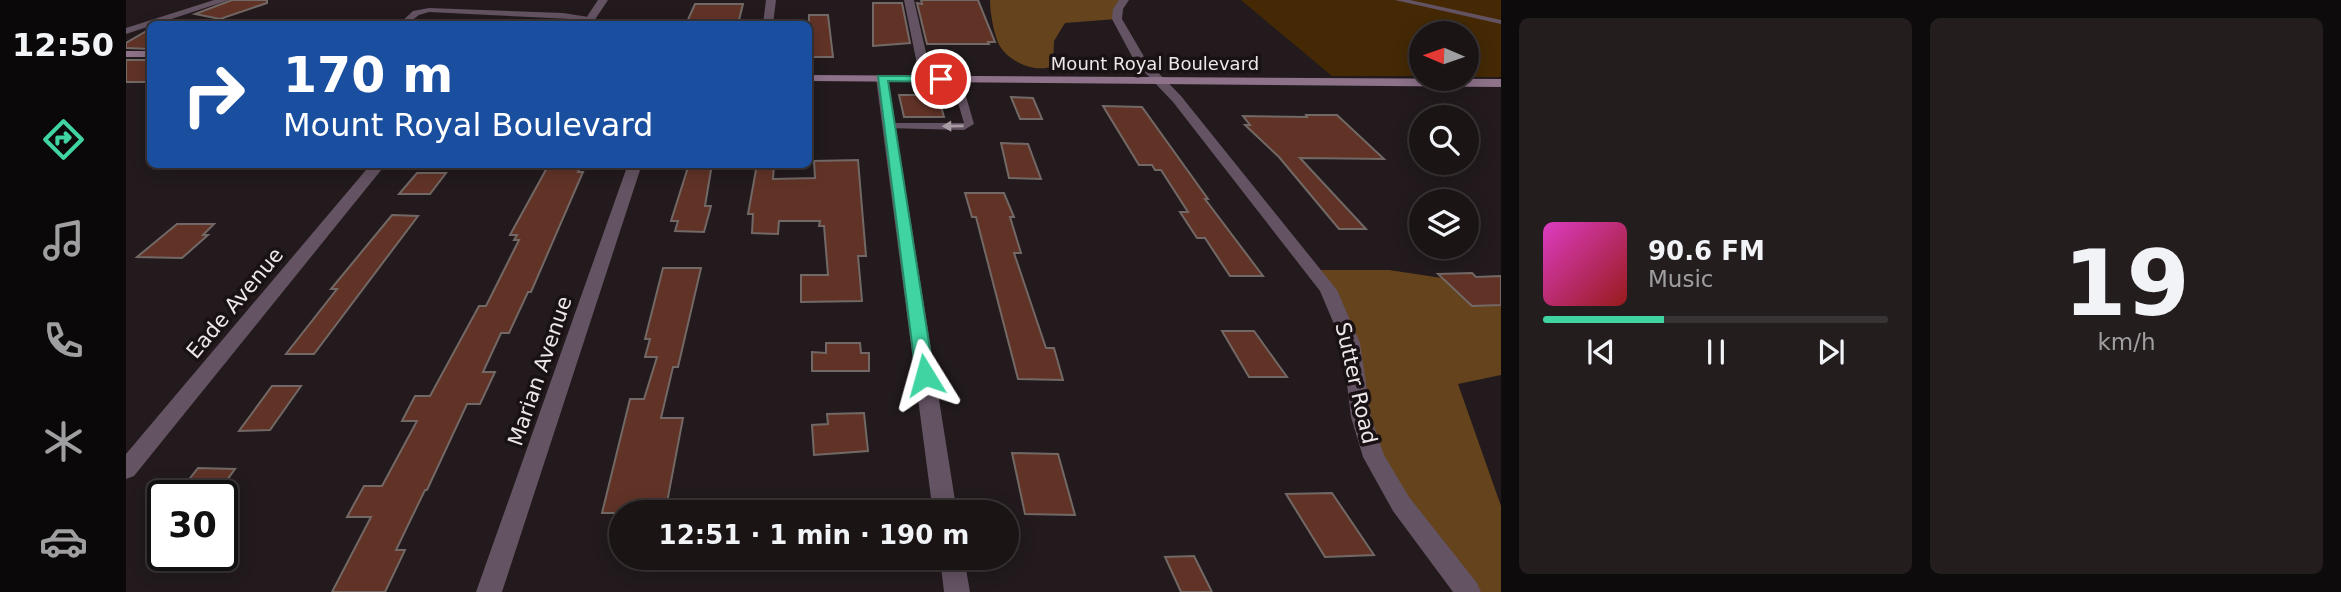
<!DOCTYPE html>
<html lang="en">
<head>
<meta charset="utf-8">
<style>
	body { margin:0; font-family:"DejaVu Sans",sans-serif; background:#231d1e; color:#f1f3f6; height:100vh; display:flex; flex-direction:column; font-size:26px; white-space:nowrap }
	* { box-sizing:border-box; margin:0 }
	p { font-size:23px; color:#9f9ea0 }
	.icon { flex:none; width:38px; height:38px; fill:none; stroke:currentColor; stroke-width:2; stroke-linecap:round; stroke-linejoin:round }
	.map { position:relative; flex:1; overflow:hidden }
	.details { display:flex; flex-direction:column; gap:18px; padding:18px; background:#0e0b0c; width:840px }
	.details>* { flex:none }
	.top-card { position:absolute; left:21px; top:21px; width:665px; height:147px; border-radius:10px; box-shadow:0 4px 18px #0003,0 0 0 2px #383334; background:#1a4fa0; color:#fff; overflow:hidden }
	.needle { width:46px; rotate:272deg }
	.fabs { position:absolute; left:1283px; top:21px; display:grid; gap:14px }
	.fabs a { display:grid; place-items:center; width:70px; height:70px; border-radius:50%; background:#1a1415; box-shadow:0 4px 18px #0003,0 0 0 2px #383334; font-size:35px }
	.speed { position:absolute; left:21px; top:480px; display:flex; gap:14px; font-size:35px; font-weight:700; text-align:center }
	.speed>* { display:grid; place-content:center; width:91px; height:91px; border-radius:50%; background:#1a1415; box-shadow:0 4px 18px #0003,0 0 0 2px #383334; line-height:1 }
	.speed .limit { border:4px solid #111; border-radius:10px; background:#fff; color:#111 }
	.pin { position:absolute; display:grid; place-items:center; width:60px; height:60px; color:#fff; margin:-30px; border:4px solid #fff; border-radius:50%; box-shadow:0 2px 7px #0007 }
	.me { position:absolute; width:77px; margin:-38px; rotate:352deg; stroke-linejoin:round; filter:drop-shadow(0 0 5px #0008) }
	.turn { display:flex; align-items:center; gap:24px; height:147px; padding:0 21px; font-size:32px }
	.turn .icon { width:91px; height:91px; stroke-width:2.5 }
	.turn b { display:block; font-size:49px; line-height:60px }
	.details .widget { flex:1; display:flex; flex-direction:column; justify-content:center; gap:10px; min-width:0; padding:0 24px; border-radius:10px; background:#231d1e }
	.details .dial { align-items:center; gap:0 }
	.dial b { font-size:91px; line-height:1 }
	.song { display:flex; align-items:center; gap:21px }
	.cover { width:84px; height:84px; border-radius:10px; background:linear-gradient(135deg,hsl(310 70% 55%),hsl(0 70% 35%)) }
	.played { height:7px; border-radius:4px; background:linear-gradient(90deg,#3fd4a2 35%,#383334 35%) }
	.keys { display:flex; justify-content:space-around; direction:ltr }
	.details .tiles { flex:1; display:grid; gap:18px; grid-template-columns:repeat(2,1fr) }
	.trip { position:absolute; left:483px; top:500px; width:410px; height:70px; border-radius:35px; background:#1a1415; box-shadow:0 4px 18px #0003,0 0 0 2px #383334; font-weight:800; line-height:70px; text-align:center }
	main { display:flex; flex:1; min-height:0 }
	.dock { display:flex; flex-direction:column; width:126px; justify-content:space-around; align-items:center; background:#0a0808; color:#9f9ea0 }
	.dock .icon { width:49px; height:49px }
	.dock .current { color:#3fd4a2 }
	.dock b { font-size:32px; color:#f1f3f6 }
	.map>svg:first-child { display:block }
</style>
</head>
<body>
<main>
<nav class="dock">
<b>12:50</b>
<svg class="icon current" aria-label="directions" viewBox="0 0 24 24"><path d="M12 3l9 9-9 9-9-9zM9 14v-3h6M13 9l2 2-2 2"/></svg>
<svg class="icon" aria-label="music" viewBox="0 0 24 24"><path d="M9 18V5l10-2v13"/><circle cx="6" cy="18" r="3"/><circle cx="16" cy="16" r="3"/></svg>
<svg class="icon" aria-label="phone" viewBox="0 0 24 24"><path d="M5 4h4l2 5-3 2q2 4 5 5l2-3 5 2v4C11 20 4 13 5 4z"/></svg>
<svg class="icon" aria-label="climate" viewBox="0 0 24 24"><path d="M12 3v18M4 7l16 10M4 17L20 7"/></svg>
<svg class="icon" aria-label="car" viewBox="0 0 24 24"><path d="M5 17H2v-5l4-1 3-4h7l3 4 3 1v5h-3M9 17h6M6 11h13"/><circle cx="7" cy="17" r="2"/><circle cx="17" cy="17" r="2"/></svg>
</nav>
<div class="map">
<svg width="1375" height="592" viewBox="0 0 1375 592">
	<rect width="100%" height="100%" fill="#221a1c"/>
	<path fill="#452905" d="M1115 0H1375V77H1341L1340 33H1295V76H1206Z"/>
	<g fill="#64431d">
		<path d="M864 0H998L991 19 939 23 928 41 927 66C908 74 878 60 871 40 867 28 864 12 864 0Z"/>
		<path d="M1189 270H1263L1323 279 1375 299V375L1332 384 1375 506V592H1342L1259 478 1229 364Z"/>
	</g>
	<g fill="#613327" stroke="#726865" stroke-width="2">
		<path d="M106 0H141V3L94 19 69 14Z"/>
		<path d="M795 0H852L869 42H862L863 44H801L791 3 796 4Z"/>
		<path d="M747 3H776L784 43 747 46Z"/>
		<path d="M569 4H617L612 24H560Z"/>
		<path d="M683 15H702L707 57H682Z"/>
		<path d="M24 29V49L0 48V43Z"/>
		<path d="M24 60V82H0V60Z"/>
		<path d="M773 95H812L818 117H778Z"/>
		<path d="M885 97 907 98 916 119H894Z"/>
		<path d="M977 106 1016 107 1082 199H1079L1137 276H1104L1079 238H1071L1054 212H1062L1035 170H1029L1026 165H1013Z"/>
		<path d="M1180 115H1211L1258 159 1174 158 1240 229H1213L1153 157 1119 125H1124L1117 116 1181 117Z"/>
		<path d="M875 143 902 144 915 179 883 178Z"/>
		<path d="M732 160 740 256H732L736 301 675 302V275H702L698 226H693L694 221H653L652 234 626 233 627 214H622L631 164H648L647 179 689 178 688 161Z"/>
		<path d="M563 164H586L579 206H585L578 232 549 231 552 221H545Z"/>
		<path d="M422 166H455L452 172H457L405 292H402L383 333H375L357 372H369L354 404H341L301 490H299L270 550H279L259 592H206L245 517H221L238 486H256L291 421H276L289 396H304L353 306H360L393 240H388L391 235H384Z"/>
		<path d="M291 173H320L304 194H273Z"/>
		<path d="M839 193H878L888 217H884L895 253H888L920 348H928L937 380 892 379 850 217H846Z"/>
		<path d="M266 215 292 216 188 354H160L211 289H205Z"/>
		<path d="M51 224H88L77 235H82L56 258 11 257Z"/>
		<path d="M537 268H575L552 367H547L535 418H557L539 513H476L504 399H518L531 357H519L524 339H519Z"/>
		<path d="M1346 273 1350 277 1375 276V305L1346 306 1312 274Z"/>
		<path d="M1096 331H1128L1161 377H1123Z"/>
		<path d="M700 343H734L735 353H743V371H686V352L700 353Z"/>
		<path d="M146 386H175L144 430 113 431Z"/>
		<path d="M738 413 742 451 688 455 686 425 702 424 701 414Z"/>
		<path d="M886 453 932 454 949 515 899 514Z"/>
		<path d="M72 468 109 469 90 495H51Z"/>
		<path d="M1206 493 1248 555 1199 557 1160 494Z"/>
		<path d="M1068 556 1086 592H1055L1039 557Z"/>
	</g>
	<g fill="none" stroke-linecap="round" stroke-linejoin="round">
		<g fill="#645362" fill-rule="evenodd">
			<path d="M1269 0H1284L1375 20V24Z"/>
			<path d="M303 8 437 13 469 18 465 20 303 12 293 15 281 24H273L287 11Z"/>
			<path d="M458 22H527L531 24H457Z"/>
			<path d="M830 76 835 79 848 124 838 130 759 128 758 126 763 123H838L825 79Z"/>
		</g>
		<g fill="#645362" fill-rule="evenodd">
			<path d="M88 0H103L0 34V28Z"/>
			<path d="M472 0H482L466 24H456Z"/>
			<path d="M640 0H650L647 24H637Z"/>
			<path d="M778 0H788L806 79 804 81 794 79Z"/>
			<path d="M993 0H1003L997 9 996 19 1020 60 1055 96 1211 290 1234 343 1245 417 1258 455 1283 497 1351 583 1355 592H1327L1267 511 1237 457 1225 417 1216 343 1194 291 1047 102 1009 62 986 19 987 9Z"/>
			<path d="M756 75 762 78 831 513H807L750 78Z"/>
			<path d="M245 164H260L8 476 0 479V454Z"/>
			<path d="M502 164H516L376 592H350Z"/>
			<path d="M814 558H838L844 592H818Z"/>
		</g>
		<g fill="#8d728a" fill-rule="evenodd">
			<rect x="0" y="51" width="24" height="6"/>
			<path d="M682 75 1375 79V87L682 81Z"/>
		</g>
	</g>
	<defs><path id="oneway-solid" d="M-6-.8H1V-3.2L6.5 0L1 3.2V.8H-6Z" transform="scale(1.75)"/></defs>
	<use fill="#a89da5" href="#oneway-solid" transform="translate(827 126) rotate(179)"/>
	<path fill="#3fd4a2" stroke="#298a69" stroke-width="2" d="M752 76H815L821 79 815 82 762 81 808 375 806 379H793L790 375Z"/>
	<g text-anchor="middle" dominant-baseline="central" stroke-width="7" stroke-linejoin="round" paint-order="stroke">
		<g font-size="18" fill="#ece7e8" stroke="#191113">
			<text x="1029" y="63">Mount Royal Boulevard</text>
		</g>
		<g font-size="21" fill="#ece7e8" stroke="#191113">
			<text transform="translate(109 303) rotate(-50)">Eade Avenue</text>
			<text transform="translate(414 371) rotate(-71)">Marian Avenue</text>
			<text transform="translate(1230 383) rotate(77)">Sutter Road</text>
		</g>
	</g>
</svg>
<div class="fabs">
<a><svg class="needle" viewBox="-14 -14 28 28"><path d="M0-13l5 13h-10z" fill="#e53935"/><path d="M0 13l5-13h-10z" fill="#9f9ea0"/></svg></a>
<a><svg class="icon" aria-label="search" viewBox="0 0 24 24"><circle cx="10" cy="10" r="6"/><path d="M15 15l6 6"/></svg></a>
<a><svg class="icon" aria-label="layers" viewBox="0 0 24 24"><path d="M12 4l9 5-9 5-9-5zM3 14l9 5 9-5"/></svg></a>
</div>
<div class="speed"><div class="limit">30</div></div>
<div class="pin" style="left:815px;top:79px;background:#d93025"><svg class="icon" aria-label="arrive" viewBox="0 0 24 24"><path d="M6 21V4h12l-3 4 3 4H6"/></svg></div>
<svg class="me" style="left:799px;top:375px" viewBox="-20 -20 40 40"><path d="M0-17L14 15 0 8-14 15z" fill="#3fd4a2" stroke="#fff" stroke-width="4"/></svg>
<div class="trip">12:51 · 1 min · 190 m</div>
<div class="top-card">
<div class="turn"><svg class="icon" aria-label="right" viewBox="0 0 24 24"><path d="M7 20v-9h11M14 6l5 5-5 5"/></svg><div><b>170 m</b>Mount Royal Boulevard</div></div>
</div>
</div>
<section class="details">
<div class="tiles">
<div class="widget">
<div class="song"><i class="cover"></i><div><b>90.6 FM</b><p>Music</p></div></div>
<div class="played"></div>
<div class="keys"><svg class="icon" aria-label="previous" viewBox="0 0 24 24"><path d="M18 5L8 12l10 7zM5 5v14"/></svg><svg class="icon" aria-label="pause" viewBox="0 0 24 24"><path d="M8 5v14M16 5v14"/></svg><svg class="icon" aria-label="next" viewBox="0 0 24 24"><path d="M6 5l10 7-10 7zM19 5v14"/></svg></div>
</div>
<div class="widget dial"><b>19</b><p>km/h</p></div>
</div>
</section>
</main>
</body>
</html>
